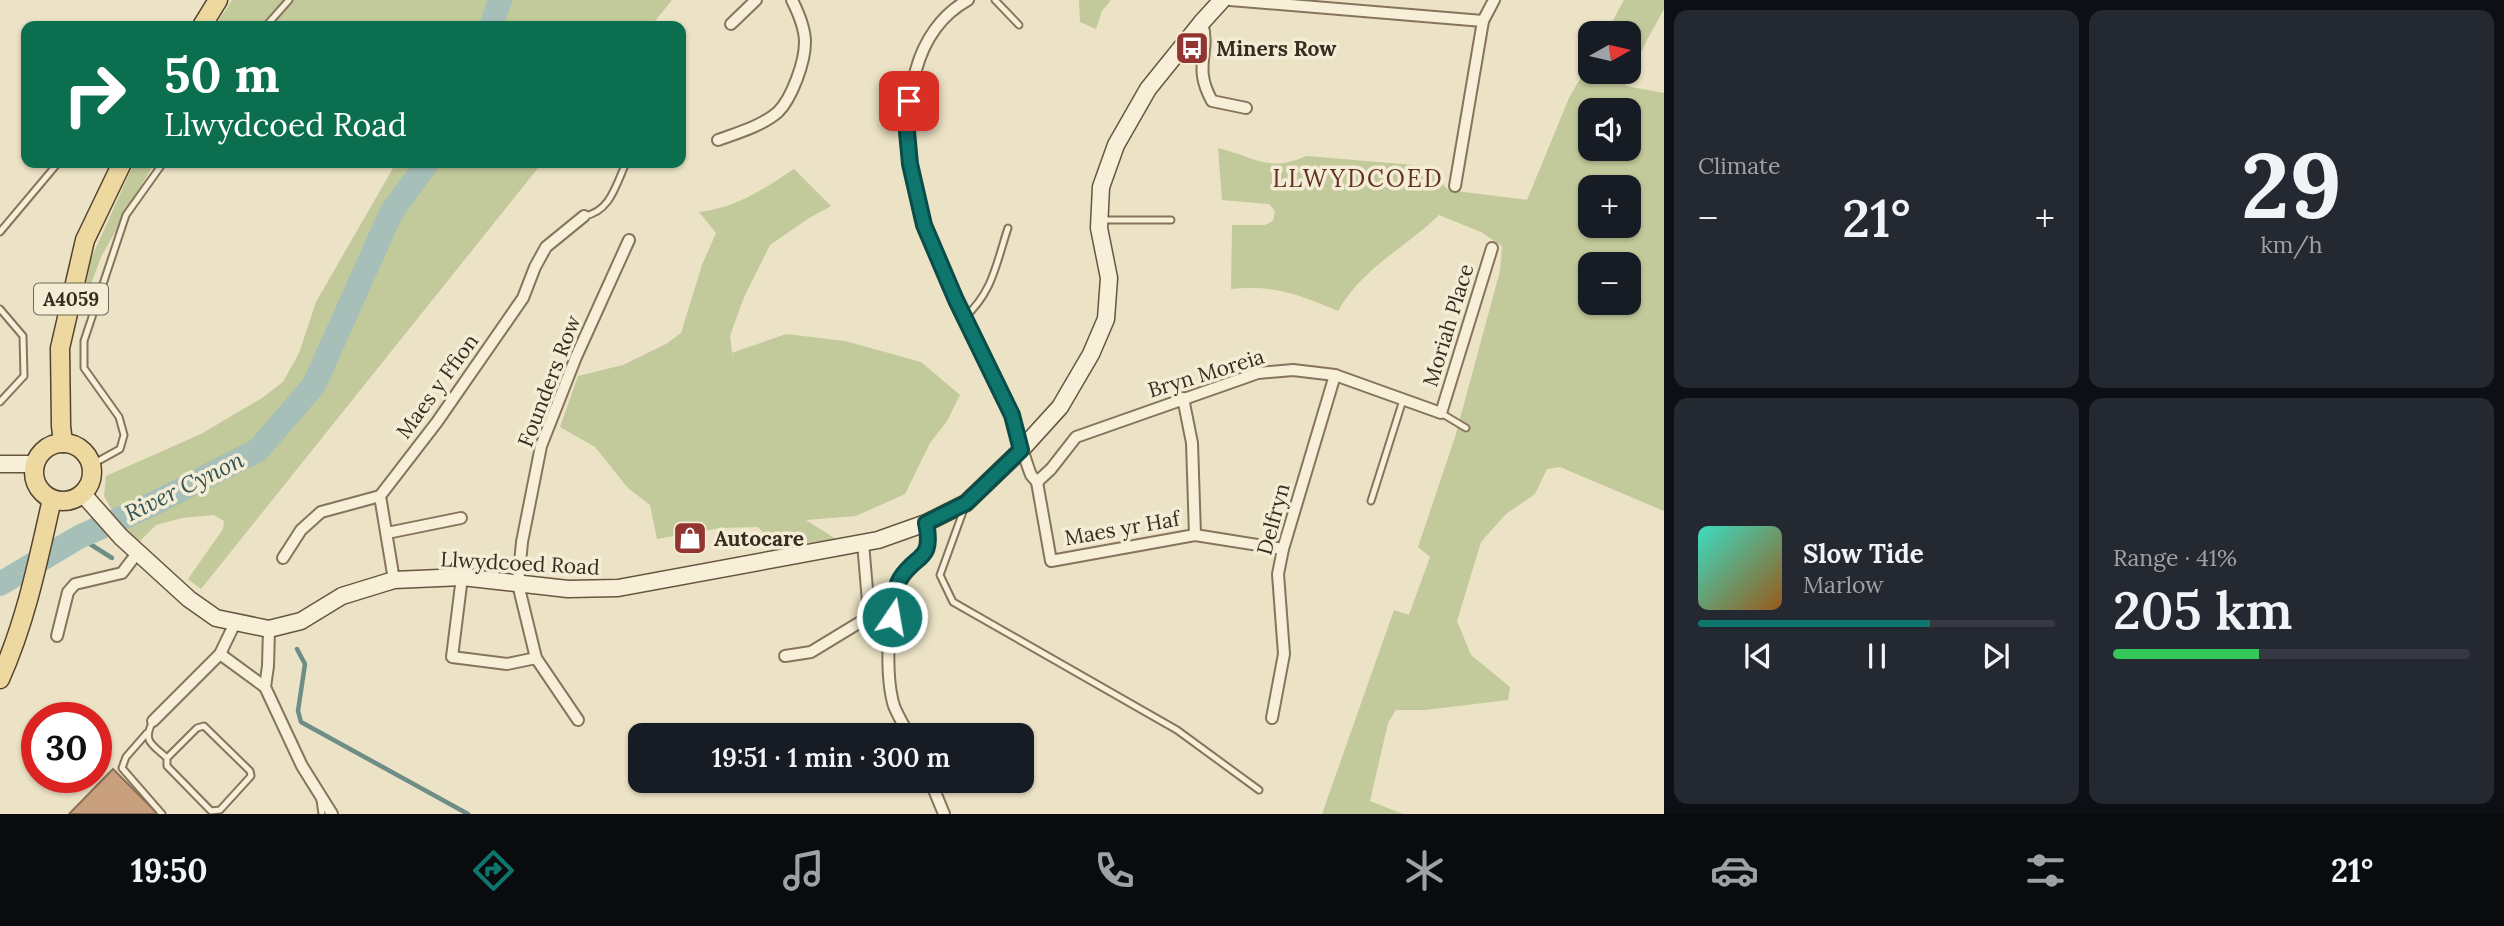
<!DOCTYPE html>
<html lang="en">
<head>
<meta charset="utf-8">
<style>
	body { margin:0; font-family:Lora,serif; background:#242831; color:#f1f3f6; height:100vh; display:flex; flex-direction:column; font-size:26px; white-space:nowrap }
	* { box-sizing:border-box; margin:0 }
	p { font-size:23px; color:#9ea1a6 }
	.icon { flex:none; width:38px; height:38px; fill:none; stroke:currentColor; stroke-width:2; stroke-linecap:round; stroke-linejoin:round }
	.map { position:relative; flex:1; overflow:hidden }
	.panel { display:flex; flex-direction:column; gap:10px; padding:10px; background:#0d0f14; width:840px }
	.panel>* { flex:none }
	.guide { position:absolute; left:21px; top:21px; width:665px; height:147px; border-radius:14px; box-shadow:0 2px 5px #0004; background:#0b6e4f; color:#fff; overflow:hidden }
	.needle { width:46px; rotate:82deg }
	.buttons { position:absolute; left:1578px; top:21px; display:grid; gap:14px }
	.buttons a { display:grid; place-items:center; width:63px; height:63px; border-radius:14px; background:#171b24; box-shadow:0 2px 5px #0004; font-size:35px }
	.speed { position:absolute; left:21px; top:702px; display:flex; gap:14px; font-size:35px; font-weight:700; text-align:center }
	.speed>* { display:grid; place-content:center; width:91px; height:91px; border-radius:50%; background:#171b24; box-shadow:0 2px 5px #0004; line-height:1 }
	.speed .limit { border:10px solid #d22; background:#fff; color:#111 }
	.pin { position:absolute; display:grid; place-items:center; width:60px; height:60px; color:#fff; margin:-30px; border-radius:14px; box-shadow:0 4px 10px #0006 }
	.me { position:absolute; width:77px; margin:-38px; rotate:12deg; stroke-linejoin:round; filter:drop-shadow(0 0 5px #0008) }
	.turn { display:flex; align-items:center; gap:24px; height:147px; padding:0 28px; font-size:32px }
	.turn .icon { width:91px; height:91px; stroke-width:2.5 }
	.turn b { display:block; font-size:49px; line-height:60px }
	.big { font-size:52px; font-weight:600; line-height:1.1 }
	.panel .widget { flex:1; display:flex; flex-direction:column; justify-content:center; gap:10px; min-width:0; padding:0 24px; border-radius:14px; background:#242831 }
	.panel .dial { align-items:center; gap:0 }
	.dial b { font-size:91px; line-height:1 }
	.song { display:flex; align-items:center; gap:21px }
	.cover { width:84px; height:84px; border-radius:10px; background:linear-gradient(135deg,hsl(170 70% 55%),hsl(30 70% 35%)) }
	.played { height:7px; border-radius:4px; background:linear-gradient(90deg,#0f766e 65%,#363941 65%) }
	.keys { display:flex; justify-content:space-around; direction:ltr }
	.heat { display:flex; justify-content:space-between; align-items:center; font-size:38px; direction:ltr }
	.charge { height:10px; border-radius:5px; background:linear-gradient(90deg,#34c759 41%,#363941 0) }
	.panel .tiles { flex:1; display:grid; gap:10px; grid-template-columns:repeat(2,1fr) }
	.trip { position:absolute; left:628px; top:723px; width:406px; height:70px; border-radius:14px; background:#171b24; box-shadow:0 2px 5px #0004; font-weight:600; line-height:70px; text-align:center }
	.dock { display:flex; height:112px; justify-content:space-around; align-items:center; background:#090b0e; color:#9ea1a6 }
	.dock .icon { width:49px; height:49px }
	.dock .current { color:#0f766e }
	.dock b { font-size:32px; color:#f1f3f6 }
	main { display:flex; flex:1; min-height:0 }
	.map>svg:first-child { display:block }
</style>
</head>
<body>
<main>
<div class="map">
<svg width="1664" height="814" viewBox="0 0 1664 814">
	<rect width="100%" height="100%" fill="#ece2c5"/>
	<g fill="#c2c99a" fill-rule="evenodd">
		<path d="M232 0H672L651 26H215Z"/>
		<path d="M1079 0H1111L1102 11 1096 29 1080 22Z"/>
		<path d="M1624 0H1664V9L1648 38 1625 86 1664 93V511L1560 467 1547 469 1535 494 1506 514 1481 542 1457 621 1471 655 1510 687 1508 700 1425 710H1396L1388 723 1370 801 1403 814H1322L1394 610 1409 615 1430 557 1418 547 1455 437 1500 271 1502 246 1481 232 1439 215C1405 248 1362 268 1338 311 1298 294 1276 285 1231 289L1232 225H1265L1273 221 1275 211 1269 204 1222 200 1218 148C1255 157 1268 173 1306 156L1426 166 1448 190 1527 200 1569 98 1591 60V72H1629V33H1606ZM1591 110H1629V149H1591ZM1591 187H1629V226H1591ZM1591 264H1629V303H1591Z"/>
		<path d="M134 163H154L101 257 81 311 91 259Z"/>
		<path d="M396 163H542L201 589 188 579 223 529 224 521 214 515 182 518 156 525 138 543 115 515 104 496 106 476 201 434 262 398 283 382 299 353 316 302Z"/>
		<path d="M794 169 831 206 809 218 770 245 744 297 730 336 734 367 732 353 786 334 845 341 921 362 960 395 947 421 930 443 905 494 856 516 806 520 836 539 778 547 758 527 721 528 657 539 650 505 628 488 595 447 560 427 578 376 623 365 666 344 681 333 702 265 716 233 699 212C736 208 764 189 794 169Z"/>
	</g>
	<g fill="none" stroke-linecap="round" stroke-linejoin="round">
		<g stroke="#6e8d87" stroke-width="4.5">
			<path d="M79 537 112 558"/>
			<path d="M297 649 305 664 298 711 301 722 468 814"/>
		</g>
		<g stroke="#a7bfb9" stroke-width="24">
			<path d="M491 26 500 0"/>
			<path d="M0 584 79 537 153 504 258 450 314 385 391 213 427 163"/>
		</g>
	</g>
	<path fill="#c8a07d" stroke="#8c7058" stroke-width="2" d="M113 769 158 814H69Z"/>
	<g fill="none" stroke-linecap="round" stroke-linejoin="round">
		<g stroke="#86745c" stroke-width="9">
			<g id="lane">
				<path d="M995 0 1019 25"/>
				<path d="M266 26 289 0"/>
				<path d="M584 216C610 212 616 185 626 163"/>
				<path d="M1102 220H1171"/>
				<path d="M0 232 58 163"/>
				<path d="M0 309 23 336 24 376 0 402"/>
				<path d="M964 318C993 292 996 264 1008 228"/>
				<path d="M1441 413 1466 428"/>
				<path d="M91 465 120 449 124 435 119 417 84 368V341L126 215 163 163"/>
				<path d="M1371 501 1403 400"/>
				<path d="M964 509 940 575 953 602 1177 730 1259 790"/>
				<path d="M153 721C142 742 152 744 167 758L197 728 204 726 250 771 251 776 220 810 211 811 167 766V758"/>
				<path d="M147 733 126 757 122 768 162 814"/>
				<path d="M320 800 322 814"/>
			</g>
		</g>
		<g stroke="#86745c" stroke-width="14">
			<g id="street">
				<path d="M968 0C941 15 924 41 916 70 887 170 940 270 983 357 993 376 1004 395 1011 415 1019 434 1023 455 1031 475L1037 482 1051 469 1076 437 1258 373 1293 370 1335 375 1441 413 1492 248"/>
				<path d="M1230 0 1483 21"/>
				<path d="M1202 22C1211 55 1192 65 1212 101L1246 108"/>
				<path d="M731 24 756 0"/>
				<path d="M718 140C737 133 762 126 778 112 792 98 805 62 805 42 805 28 798 12 792 0"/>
				<path d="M1455 186 1483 21 1494 0"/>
				<path d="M1183 398 1192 443 1195 535"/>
				<path d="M1037 482 1051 561 1195 535 1283 549"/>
				<path d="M380 496 394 580"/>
				<path d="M387 533 461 518"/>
				<path d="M283 558 301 530 321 512 380 496 437 422 523 298 535 267 546 247 584 216"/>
				<path d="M462 577 452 657 507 664 536 658"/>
				<path d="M235 623 220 654 265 687"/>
				<path d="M269 629 268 666 265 687 302 766 332 814"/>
				<path d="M57 636 68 592 75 584 122 573 138 552"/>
				<path d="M785 656 811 652 862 621 869 613 863 543"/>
				<path d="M1272 718 1284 654 1278 574 1283 549 1335 375"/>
				<path d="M578 720 536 658 518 584 522 542 541 446 576 357 629 240"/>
				<path d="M153 721 220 654"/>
				<path d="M909 735C904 726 898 716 894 706 885 677 887 610 899 582 911 554 934 565 926 523"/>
				<path d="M930 780 944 814"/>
			</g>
		</g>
		<g stroke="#68563f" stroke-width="19">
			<g id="secondary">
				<path d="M0 464H35"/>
				<path d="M82 493 121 537 189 599 216 618 269 629 301 621 342 596 394 580 462 577 568 589 618 588 878 540 926 523 966 503 1021 450 1060 407 1091 354 1106 319 1109 278 1099 228 1101 187 1116 145 1148 89 1202 22 1222 0"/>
			</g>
		</g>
		<g stroke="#544330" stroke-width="21">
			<g id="primary">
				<path d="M202 26 218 0"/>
				<path d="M63 443 61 426 60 348 85 240 122 163"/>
				<circle cx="63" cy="472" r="29"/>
				<path d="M0 679C26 621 38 561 52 499"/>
			</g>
		</g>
		<use href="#lane" stroke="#f7efd8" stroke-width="5"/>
		<use href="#street" stroke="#f7efd8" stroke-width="10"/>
		<use href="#secondary" stroke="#f7efd8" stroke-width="16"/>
		<use href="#primary" stroke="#edd8a0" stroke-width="18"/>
	</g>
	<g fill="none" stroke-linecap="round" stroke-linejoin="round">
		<g stroke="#0a4d48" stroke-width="18">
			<path id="route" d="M892 617C893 604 894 590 900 579 916 553 934 562 926 523L966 503 1021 450 1012 415 956 300 924 225 910 164 906 121 909 101"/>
		</g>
		<use href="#route" stroke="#0f766e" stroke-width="12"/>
	</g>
	<defs>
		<g id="bus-square" transform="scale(1.75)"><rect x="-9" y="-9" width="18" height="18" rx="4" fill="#923430" stroke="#f4ecd5"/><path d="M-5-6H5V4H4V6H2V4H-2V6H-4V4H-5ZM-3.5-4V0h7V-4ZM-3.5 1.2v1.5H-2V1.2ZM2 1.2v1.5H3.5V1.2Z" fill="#fff"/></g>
		<g id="shop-square" transform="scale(1.75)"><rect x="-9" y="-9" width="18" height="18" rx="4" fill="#923430" stroke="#f4ecd5"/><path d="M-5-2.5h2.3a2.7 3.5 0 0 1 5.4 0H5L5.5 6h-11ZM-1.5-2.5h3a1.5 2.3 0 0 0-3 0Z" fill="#fff"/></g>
	</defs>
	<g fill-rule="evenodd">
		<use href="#bus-square" x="1192" y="48"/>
		<use href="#shop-square" x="690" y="538"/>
	</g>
	<g text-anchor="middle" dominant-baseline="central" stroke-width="7" stroke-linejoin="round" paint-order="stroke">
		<rect fill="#f4ecd5" stroke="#706656" stroke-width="2" x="34" y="283.5" width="74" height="31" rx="5"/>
		<g font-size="19" font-weight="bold" fill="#372c1f">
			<text x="71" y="299">A4059</text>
		</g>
		<g font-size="21" font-weight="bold" fill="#372c1f" stroke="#f4ecd5" text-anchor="start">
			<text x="1216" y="48">Miners Row</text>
			<text x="714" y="538">Autocare</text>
		</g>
		<g font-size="21" fill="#372c1f" stroke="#f4ecd5">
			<text transform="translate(1448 325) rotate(-73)">Moriah Place</text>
			<text transform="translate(1206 373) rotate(-17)">Bryn Moreia</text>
			<text transform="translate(549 381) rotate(-69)">Founders Row</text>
			<text transform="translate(437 386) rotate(-54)">Maes y Ffion</text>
			<text transform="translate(1273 519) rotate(-75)">Delfryn</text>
			<text transform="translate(1122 528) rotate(-10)">Maes yr Haf</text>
			<text transform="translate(520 563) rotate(3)">Llwydcoed Road</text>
		</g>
		<g font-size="23" font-style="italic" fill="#305655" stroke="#f4ecd5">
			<text transform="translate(184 486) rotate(-26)">River Cynon</text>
		</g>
		<g font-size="24" letter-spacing="2" fill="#613121" stroke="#f4ecd5">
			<text x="1358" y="178">LLWYDCOED</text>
		</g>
	</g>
</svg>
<div class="buttons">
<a><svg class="needle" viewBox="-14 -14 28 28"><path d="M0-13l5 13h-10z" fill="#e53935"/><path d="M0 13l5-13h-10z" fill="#9ea1a6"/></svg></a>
<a><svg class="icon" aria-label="sound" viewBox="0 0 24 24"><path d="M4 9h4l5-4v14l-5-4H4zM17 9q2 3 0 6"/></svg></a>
<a>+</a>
<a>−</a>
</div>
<div class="speed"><div class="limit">30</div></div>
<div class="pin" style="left:909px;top:101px;background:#d93025"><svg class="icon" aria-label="arrive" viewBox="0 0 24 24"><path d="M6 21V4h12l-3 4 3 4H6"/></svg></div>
<svg class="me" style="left:892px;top:617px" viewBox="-20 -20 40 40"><circle r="17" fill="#0f766e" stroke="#fff" stroke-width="3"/><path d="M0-11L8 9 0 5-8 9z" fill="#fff"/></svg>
<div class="trip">19:51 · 1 min · 300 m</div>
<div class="guide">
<div class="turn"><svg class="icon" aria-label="right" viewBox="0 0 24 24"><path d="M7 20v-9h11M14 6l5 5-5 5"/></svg><div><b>50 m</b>Llwydcoed Road</div></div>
</div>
</div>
<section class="panel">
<div class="tiles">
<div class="widget"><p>Climate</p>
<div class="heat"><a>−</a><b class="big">21°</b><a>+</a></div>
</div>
<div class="widget dial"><b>29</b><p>km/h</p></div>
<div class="widget">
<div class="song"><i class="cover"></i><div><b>Slow Tide</b><p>Marlow</p></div></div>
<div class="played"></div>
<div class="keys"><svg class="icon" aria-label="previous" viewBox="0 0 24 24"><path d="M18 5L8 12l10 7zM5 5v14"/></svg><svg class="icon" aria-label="pause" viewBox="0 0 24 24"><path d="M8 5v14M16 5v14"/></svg><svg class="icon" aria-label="next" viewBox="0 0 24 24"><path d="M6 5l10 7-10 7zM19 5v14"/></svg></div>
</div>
<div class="widget"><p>Range · 41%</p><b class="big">205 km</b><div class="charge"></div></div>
</div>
</section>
</main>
<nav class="dock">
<b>19:50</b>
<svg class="icon current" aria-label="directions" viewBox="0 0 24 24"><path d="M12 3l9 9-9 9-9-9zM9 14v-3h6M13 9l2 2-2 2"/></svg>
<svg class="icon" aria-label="music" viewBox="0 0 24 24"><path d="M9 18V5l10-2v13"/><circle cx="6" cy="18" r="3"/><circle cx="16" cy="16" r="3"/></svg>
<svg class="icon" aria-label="phone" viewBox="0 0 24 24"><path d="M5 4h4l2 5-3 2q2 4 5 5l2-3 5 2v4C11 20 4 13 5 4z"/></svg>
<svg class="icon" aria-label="climate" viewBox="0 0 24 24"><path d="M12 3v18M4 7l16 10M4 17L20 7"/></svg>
<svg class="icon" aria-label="car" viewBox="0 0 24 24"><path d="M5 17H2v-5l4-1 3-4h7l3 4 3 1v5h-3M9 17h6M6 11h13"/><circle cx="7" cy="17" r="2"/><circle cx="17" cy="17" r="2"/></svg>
<svg class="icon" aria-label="filters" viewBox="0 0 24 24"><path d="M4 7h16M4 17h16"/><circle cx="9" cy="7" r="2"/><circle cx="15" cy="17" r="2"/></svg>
<b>21°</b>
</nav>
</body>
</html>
